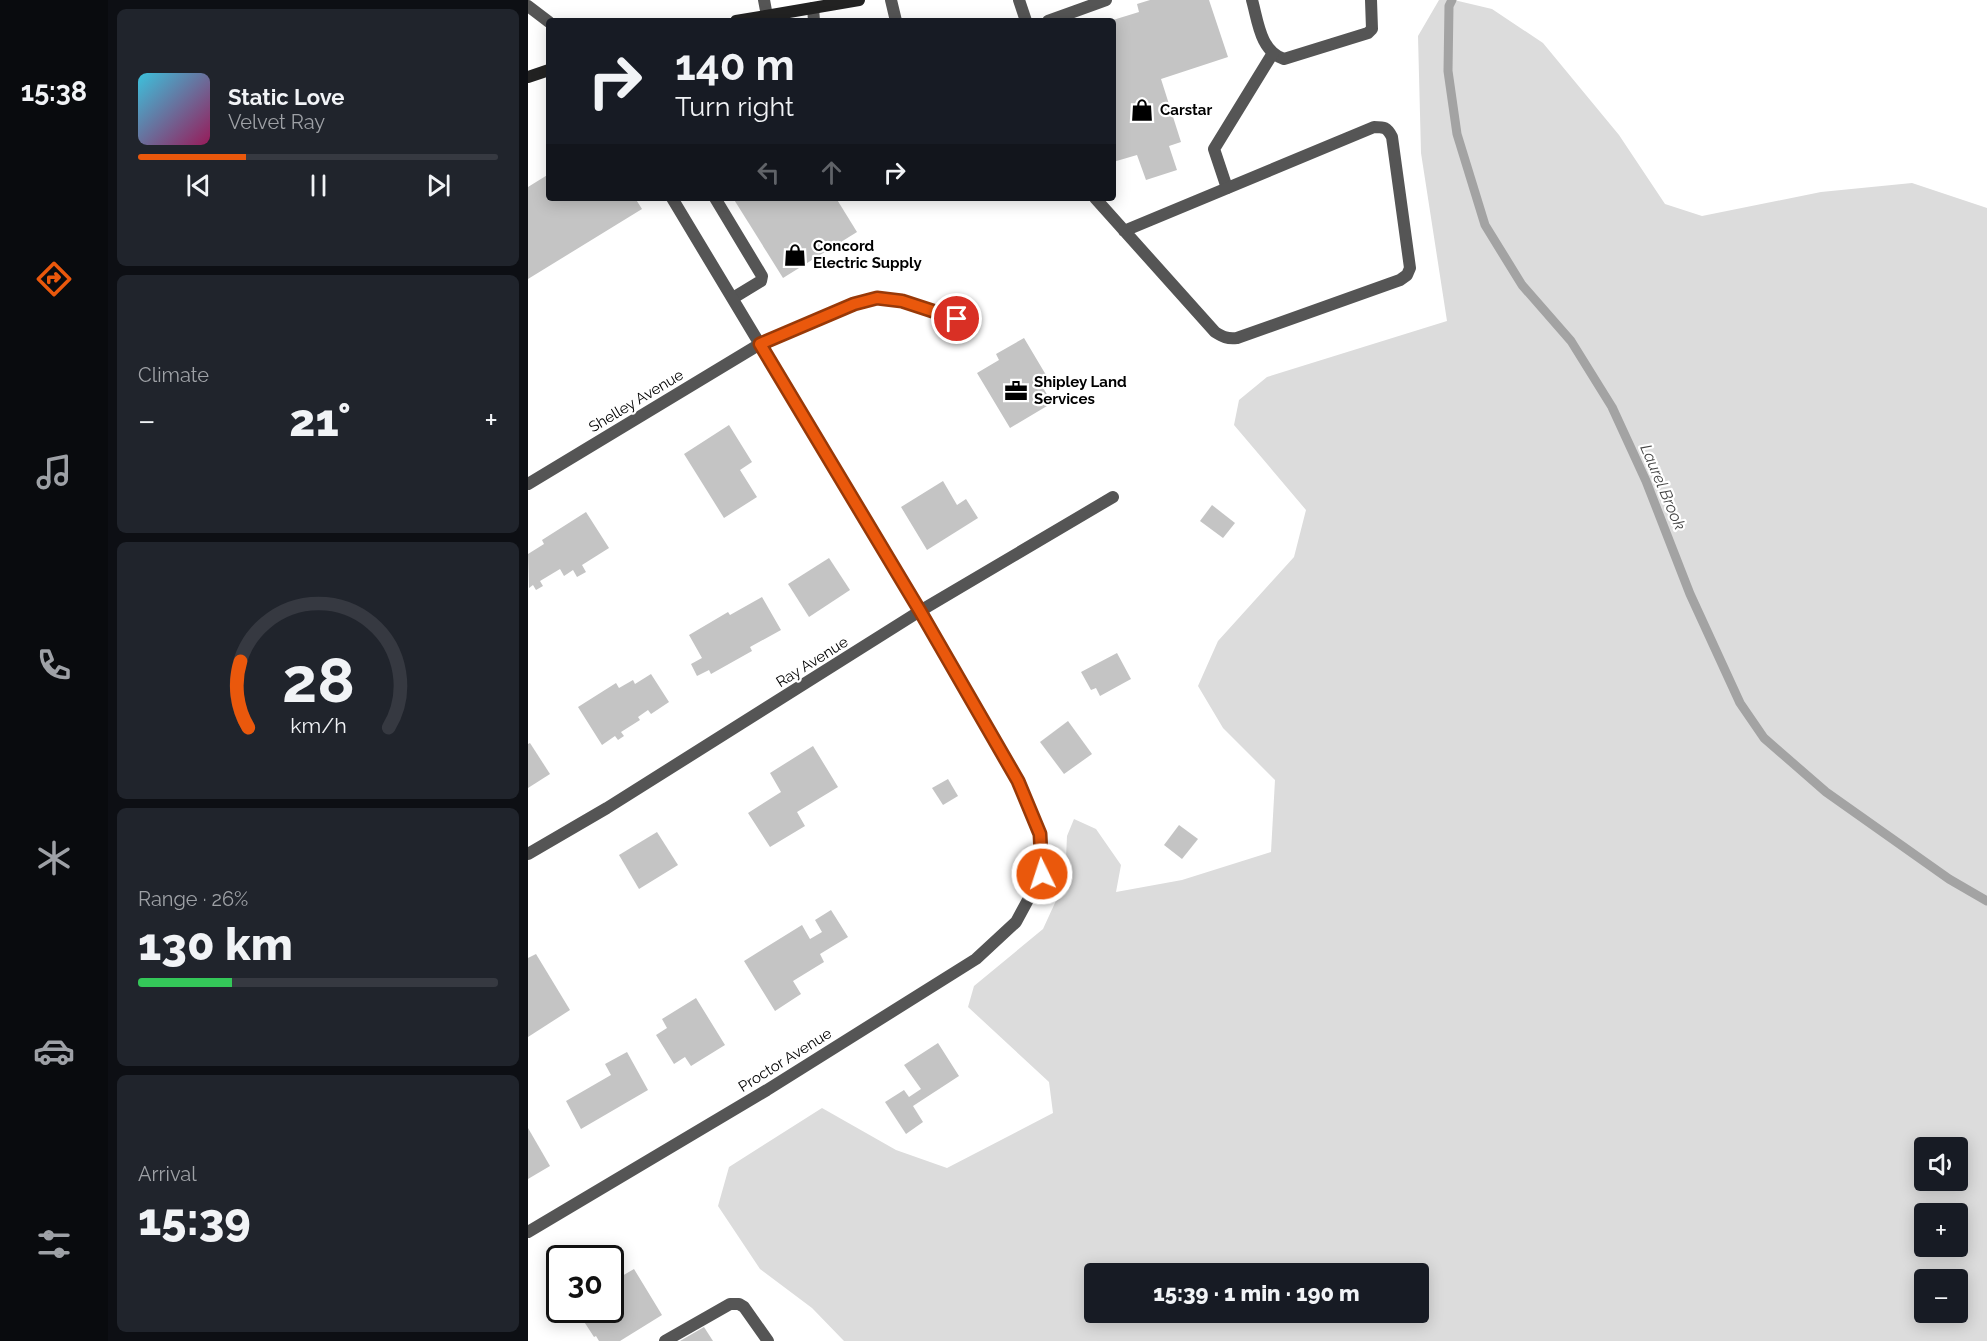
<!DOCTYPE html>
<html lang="en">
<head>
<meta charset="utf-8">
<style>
	body { margin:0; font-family:Raleway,sans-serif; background:#20242c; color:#f1f3f6; height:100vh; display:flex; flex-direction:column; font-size:22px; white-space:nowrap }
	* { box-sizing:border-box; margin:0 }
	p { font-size:20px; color:#9ea1a6 }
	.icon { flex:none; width:33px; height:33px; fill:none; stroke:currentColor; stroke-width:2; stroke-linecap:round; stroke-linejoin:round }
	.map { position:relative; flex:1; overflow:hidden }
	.drawer { display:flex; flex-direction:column; gap:9px; padding:9px; background:#0d0f14; width:420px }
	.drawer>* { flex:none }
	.banner { position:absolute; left:18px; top:18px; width:570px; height:183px; border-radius:6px; box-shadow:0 3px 15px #0003; background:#171b24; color:#f1f3f6; overflow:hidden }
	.buttons { position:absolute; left:1386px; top:1137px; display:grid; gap:12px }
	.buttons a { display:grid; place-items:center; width:54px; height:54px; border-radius:6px; background:#171b24; box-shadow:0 3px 15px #0003; font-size:30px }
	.speed { position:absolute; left:18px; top:1245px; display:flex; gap:12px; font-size:30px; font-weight:700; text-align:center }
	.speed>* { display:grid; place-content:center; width:78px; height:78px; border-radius:50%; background:#171b24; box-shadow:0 3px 15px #0003; line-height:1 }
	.speed .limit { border:3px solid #111; border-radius:9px; background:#fff; color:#111 }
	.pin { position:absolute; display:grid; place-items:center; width:51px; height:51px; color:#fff; margin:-26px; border:3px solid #fff; border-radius:50%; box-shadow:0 2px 6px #0007 }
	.me { position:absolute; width:66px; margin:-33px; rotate:356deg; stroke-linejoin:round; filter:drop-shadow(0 0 4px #0008) }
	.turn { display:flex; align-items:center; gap:21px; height:126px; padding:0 30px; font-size:27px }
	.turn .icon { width:78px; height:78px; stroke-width:2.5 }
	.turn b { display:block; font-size:42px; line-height:51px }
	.lanes { display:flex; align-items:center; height:57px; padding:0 30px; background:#0003; justify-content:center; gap:30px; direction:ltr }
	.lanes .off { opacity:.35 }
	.big { font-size:45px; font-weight:800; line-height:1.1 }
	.drawer .tile { flex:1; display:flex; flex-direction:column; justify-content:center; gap:9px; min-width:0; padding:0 21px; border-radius:9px; background:#20242c }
	.drawer .dial { align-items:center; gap:0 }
	.dial svg { height:156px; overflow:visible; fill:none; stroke:#363941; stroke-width:7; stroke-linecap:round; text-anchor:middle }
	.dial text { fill:#f1f3f6; stroke:none }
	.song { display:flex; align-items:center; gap:18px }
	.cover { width:72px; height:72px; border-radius:9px; background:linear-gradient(135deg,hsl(190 70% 55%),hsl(330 70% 35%)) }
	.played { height:6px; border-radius:3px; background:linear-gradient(90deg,#ea580c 30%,#363941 30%) }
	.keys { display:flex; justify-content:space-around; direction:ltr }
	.heat { display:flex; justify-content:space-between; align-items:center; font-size:33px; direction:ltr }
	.charge { height:9px; border-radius:4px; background:linear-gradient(90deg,#34c759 26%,#363941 0) }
	.trip { position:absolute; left:556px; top:1263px; width:345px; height:60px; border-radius:6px; background:#171b24; box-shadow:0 3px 15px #0003; font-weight:800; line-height:60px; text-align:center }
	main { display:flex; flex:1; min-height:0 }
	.tab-bar { display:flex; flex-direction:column; width:108px; justify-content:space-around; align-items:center; background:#090b0e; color:#9ea1a6 }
	.tab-bar .icon { width:42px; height:42px }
	.tab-bar .selected { color:#ea580c }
	.tab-bar b { font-size:27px; color:#f1f3f6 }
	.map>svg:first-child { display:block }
</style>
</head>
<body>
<main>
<nav class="tab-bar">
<b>15:38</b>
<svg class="icon selected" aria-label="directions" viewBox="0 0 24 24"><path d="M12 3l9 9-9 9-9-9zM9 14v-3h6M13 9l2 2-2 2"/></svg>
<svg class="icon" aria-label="music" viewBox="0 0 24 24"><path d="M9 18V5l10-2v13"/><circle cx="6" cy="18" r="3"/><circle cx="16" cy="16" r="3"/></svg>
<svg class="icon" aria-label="phone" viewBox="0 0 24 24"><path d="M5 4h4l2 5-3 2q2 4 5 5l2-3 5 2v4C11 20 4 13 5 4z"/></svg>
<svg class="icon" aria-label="climate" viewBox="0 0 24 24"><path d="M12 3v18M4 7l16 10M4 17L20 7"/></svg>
<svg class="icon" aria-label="car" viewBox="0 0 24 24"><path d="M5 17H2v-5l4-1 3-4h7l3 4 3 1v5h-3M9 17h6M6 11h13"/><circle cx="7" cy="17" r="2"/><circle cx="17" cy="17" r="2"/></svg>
<svg class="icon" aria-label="filters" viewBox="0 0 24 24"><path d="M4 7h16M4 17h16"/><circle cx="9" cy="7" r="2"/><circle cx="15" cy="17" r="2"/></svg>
</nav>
<section class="drawer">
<div class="tile">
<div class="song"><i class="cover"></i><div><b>Static Love</b><p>Velvet Ray</p></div></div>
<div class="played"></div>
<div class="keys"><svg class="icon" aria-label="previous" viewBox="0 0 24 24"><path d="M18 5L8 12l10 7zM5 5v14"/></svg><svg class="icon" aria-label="pause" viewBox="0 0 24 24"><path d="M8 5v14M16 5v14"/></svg><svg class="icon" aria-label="next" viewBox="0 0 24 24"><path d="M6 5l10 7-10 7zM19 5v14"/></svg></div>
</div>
<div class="tile"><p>Climate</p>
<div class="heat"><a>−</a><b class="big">21°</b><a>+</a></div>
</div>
<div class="tile dial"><svg viewBox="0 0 100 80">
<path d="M14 69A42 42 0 1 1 86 69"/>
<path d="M14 69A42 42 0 0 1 10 35" stroke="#ea580c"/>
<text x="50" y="56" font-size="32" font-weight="700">28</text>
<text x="50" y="72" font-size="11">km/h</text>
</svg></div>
<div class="tile"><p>Range · 26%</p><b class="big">130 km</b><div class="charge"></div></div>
<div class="tile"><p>Arrival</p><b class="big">15:39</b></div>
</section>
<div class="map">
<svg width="1459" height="1341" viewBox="0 0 1459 1341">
	<rect width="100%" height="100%" fill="#fff"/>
	<path fill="#dcdcdc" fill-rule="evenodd" d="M911 0H926L964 9 1015 43 1091 135 1137 204 1174 216 1293 192 1384 183 1459 208V1341H316L284 1308 232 1269 190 1206 201 1167 294 1108 368 1150 419 1168 525 1113 521 1082 440 1007 446 986 515 929 537 881 539 836 546 819 568 829 593 865 588 892 654 880 743 852 747 780 695 728 670 686 690 641 766 557 778 510 706 425 711 400 739 377 919 321 893 153 890 36ZM1396 1148H1430V1180H1396ZM1396 1214H1430V1246H1396ZM567 1274H891V1312H567ZM1396 1280H1430V1312H1396Z"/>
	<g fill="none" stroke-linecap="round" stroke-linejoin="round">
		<path stroke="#a3a3a3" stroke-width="9" d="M924 0 921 6 920 71 929 134 957 225 994 285 1043 341 1084 407 1118 481 1162 594 1212 703 1236 738 1298 792 1421 879 1459 901"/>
	</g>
	<g fill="#c4c4c4">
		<path d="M622 0H681L700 57 633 79 653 142 641 146 649 170 618 180 609 155 585 162V20L611 12 609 4Z"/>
		<path d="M21 174V198H107L114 209 0 279V187Z"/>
		<path d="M205 198H308L329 232 255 278Z"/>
		<path d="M496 338 518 375 510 379 524 403 482 428 449 373 471 360 468 354Z"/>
		<path d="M201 425 224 462 212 470 229 497 196 518 156 454Z"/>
		<path d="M415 481 429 505 438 499 450 518 399 550 373 507Z"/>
		<path d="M684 505 707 523 695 538 672 521Z"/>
		<path d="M58 512 81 548 54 565 58 572 49 577 45 570 36 576 32 569 12 581 15 586 8 590 5 585 1 588 0 554 16 544 14 540Z"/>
		<path d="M301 558 322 590 281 617 260 584Z"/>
		<path d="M234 597 253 630 222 647 224 651 183 674 181 670 169 676 163 664 174 658 161 635 200 612 202 615Z"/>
		<path d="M589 653 603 679 572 696 568 688 563 690 553 672Z"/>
		<path d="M123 674 141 702 123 714 120 710 110 717 112 720 93 732 96 736 90 740 87 736 74 745 50 707 88 683 91 688 105 680 107 684Z"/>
		<path d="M540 721 564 754 536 774 512 742Z"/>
		<path d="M2 743 22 774 0 788V744Z"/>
		<path d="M285 746 310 787 269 812 277 826 242 847 220 813 253 792 242 773Z"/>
		<path d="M420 779 430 796 415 805 404 788Z"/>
		<path d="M651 825 670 839 654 859 636 845Z"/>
		<path d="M129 832 150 865 111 889 91 855Z"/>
		<path d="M303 910 320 937 292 954 296 962 265 981 273 994 247 1011 216 961 274 925 282 939 294 932 287 920Z"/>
		<path d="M8 954 42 1010 0 1037V958Z"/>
		<path d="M168 998 197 1045 163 1066 157 1057 146 1064 128 1035 139 1028 134 1019Z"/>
		<path d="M410 1043 431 1076 385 1106 395 1122 378 1134 357 1102 376 1090 381 1097 393 1089 376 1065Z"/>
		<path d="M99 1052 120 1090 53 1129 38 1101 83 1075 77 1064Z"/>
		<path d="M0 1128 22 1166 0 1179Z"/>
		<path d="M106 1269 134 1315 92 1341H71L68 1336 66 1337 55 1320 58 1319 52 1310H82V1283Z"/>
		<path d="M176 1327 185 1341H152Z"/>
	</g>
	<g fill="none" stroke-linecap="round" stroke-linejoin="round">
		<g stroke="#555" stroke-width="12">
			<path d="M236 0 239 16"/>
			<path d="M363 0 368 21"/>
			<path d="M491 0 498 21"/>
			<path d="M724 0C730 21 732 51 756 59L840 33 844 29 843 0"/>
			<path d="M285 8 286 21"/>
			<path d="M520 21 578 0"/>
			<path d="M699 188 686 149 745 53"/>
			<path d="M187 198 234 276 233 281 205 298"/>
			<path d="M567 198 687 332C695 337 699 339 709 338L872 280 879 275 882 268 864 137C859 127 856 127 846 127L596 231"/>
			<path d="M232 344 326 304 349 298 374 301 429 319"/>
			<path d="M137 1341 202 1304H211L216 1307 240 1341"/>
		</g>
		<g stroke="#555" stroke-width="12">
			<path d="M0 6 21 22"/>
			<path d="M0 484 232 344"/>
			<path d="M0 854 79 808 392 611 585 497"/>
			<path d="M0 1232 239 1090 448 959 488 922 514 874 512 834 490 781 392 611 144 198"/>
		</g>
		<g stroke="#222" stroke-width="12">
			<path d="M208 21 331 0"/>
			<path d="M0 77 21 70"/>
		</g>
	</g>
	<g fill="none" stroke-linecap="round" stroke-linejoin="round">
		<g stroke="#983908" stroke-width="15">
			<path id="route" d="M429 319 374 301 349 298 326 304 232 344 392 611 490 781 512 834 514 874"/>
		</g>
		<use href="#route" stroke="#ea580c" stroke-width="10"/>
	</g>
	<defs>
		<g id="shop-bare" transform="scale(1.8)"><path d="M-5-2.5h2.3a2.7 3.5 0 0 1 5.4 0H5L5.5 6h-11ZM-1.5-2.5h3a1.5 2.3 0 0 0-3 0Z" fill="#000" stroke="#fff" stroke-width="2.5" paint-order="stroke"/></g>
		<g id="office-bare" transform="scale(1.8)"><path d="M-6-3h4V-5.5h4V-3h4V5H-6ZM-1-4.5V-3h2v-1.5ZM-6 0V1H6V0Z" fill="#000" stroke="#fff" stroke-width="2.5" paint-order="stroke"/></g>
	</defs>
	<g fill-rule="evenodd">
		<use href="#shop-bare" x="614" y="110"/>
		<use href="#shop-bare" x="267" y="255"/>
		<use href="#office-bare" x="488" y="391"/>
	</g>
	<g text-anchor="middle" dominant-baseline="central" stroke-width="4.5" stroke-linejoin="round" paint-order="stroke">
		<g font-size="15" font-weight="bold" fill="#000" stroke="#fff" text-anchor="start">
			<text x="632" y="110">Carstar</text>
			<text x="285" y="246">Concord<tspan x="285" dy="17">Electric Supply</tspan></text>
			<text x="506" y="382">Shipley Land<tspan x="506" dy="17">Services</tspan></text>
		</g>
		<g font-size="15" fill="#000" stroke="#fff">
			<text transform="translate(108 401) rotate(-31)">Shelley Avenue</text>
			<text transform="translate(284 662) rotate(-32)">Ray Avenue</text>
			<text transform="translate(257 1060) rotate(-32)">Proctor Avenue</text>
		</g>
		<g font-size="16" font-style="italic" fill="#444" stroke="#fff">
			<text transform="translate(1135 487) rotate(67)">Laurel Brook</text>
		</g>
	</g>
</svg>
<div class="buttons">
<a><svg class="icon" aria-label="sound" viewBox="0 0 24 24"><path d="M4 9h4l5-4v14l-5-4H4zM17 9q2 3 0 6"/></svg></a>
<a>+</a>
<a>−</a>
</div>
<div class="speed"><div class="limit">30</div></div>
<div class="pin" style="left:429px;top:319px;background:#d93025"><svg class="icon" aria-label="arrive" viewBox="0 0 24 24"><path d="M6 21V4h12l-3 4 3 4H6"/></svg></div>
<svg class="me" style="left:514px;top:874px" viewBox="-20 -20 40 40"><circle r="17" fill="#ea580c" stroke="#fff" stroke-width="3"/><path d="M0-11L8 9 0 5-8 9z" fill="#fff"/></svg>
<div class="trip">15:39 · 1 min · 190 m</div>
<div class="banner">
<div class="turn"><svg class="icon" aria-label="right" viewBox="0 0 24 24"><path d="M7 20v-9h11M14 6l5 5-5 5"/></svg><div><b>140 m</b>Turn right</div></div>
<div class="lanes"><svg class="icon off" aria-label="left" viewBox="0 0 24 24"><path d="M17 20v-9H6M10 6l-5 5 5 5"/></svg><svg class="icon off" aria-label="ahead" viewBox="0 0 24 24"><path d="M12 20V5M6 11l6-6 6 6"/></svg><svg class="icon" aria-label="right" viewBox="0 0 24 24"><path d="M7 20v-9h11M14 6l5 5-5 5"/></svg></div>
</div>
</div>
</main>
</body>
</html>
